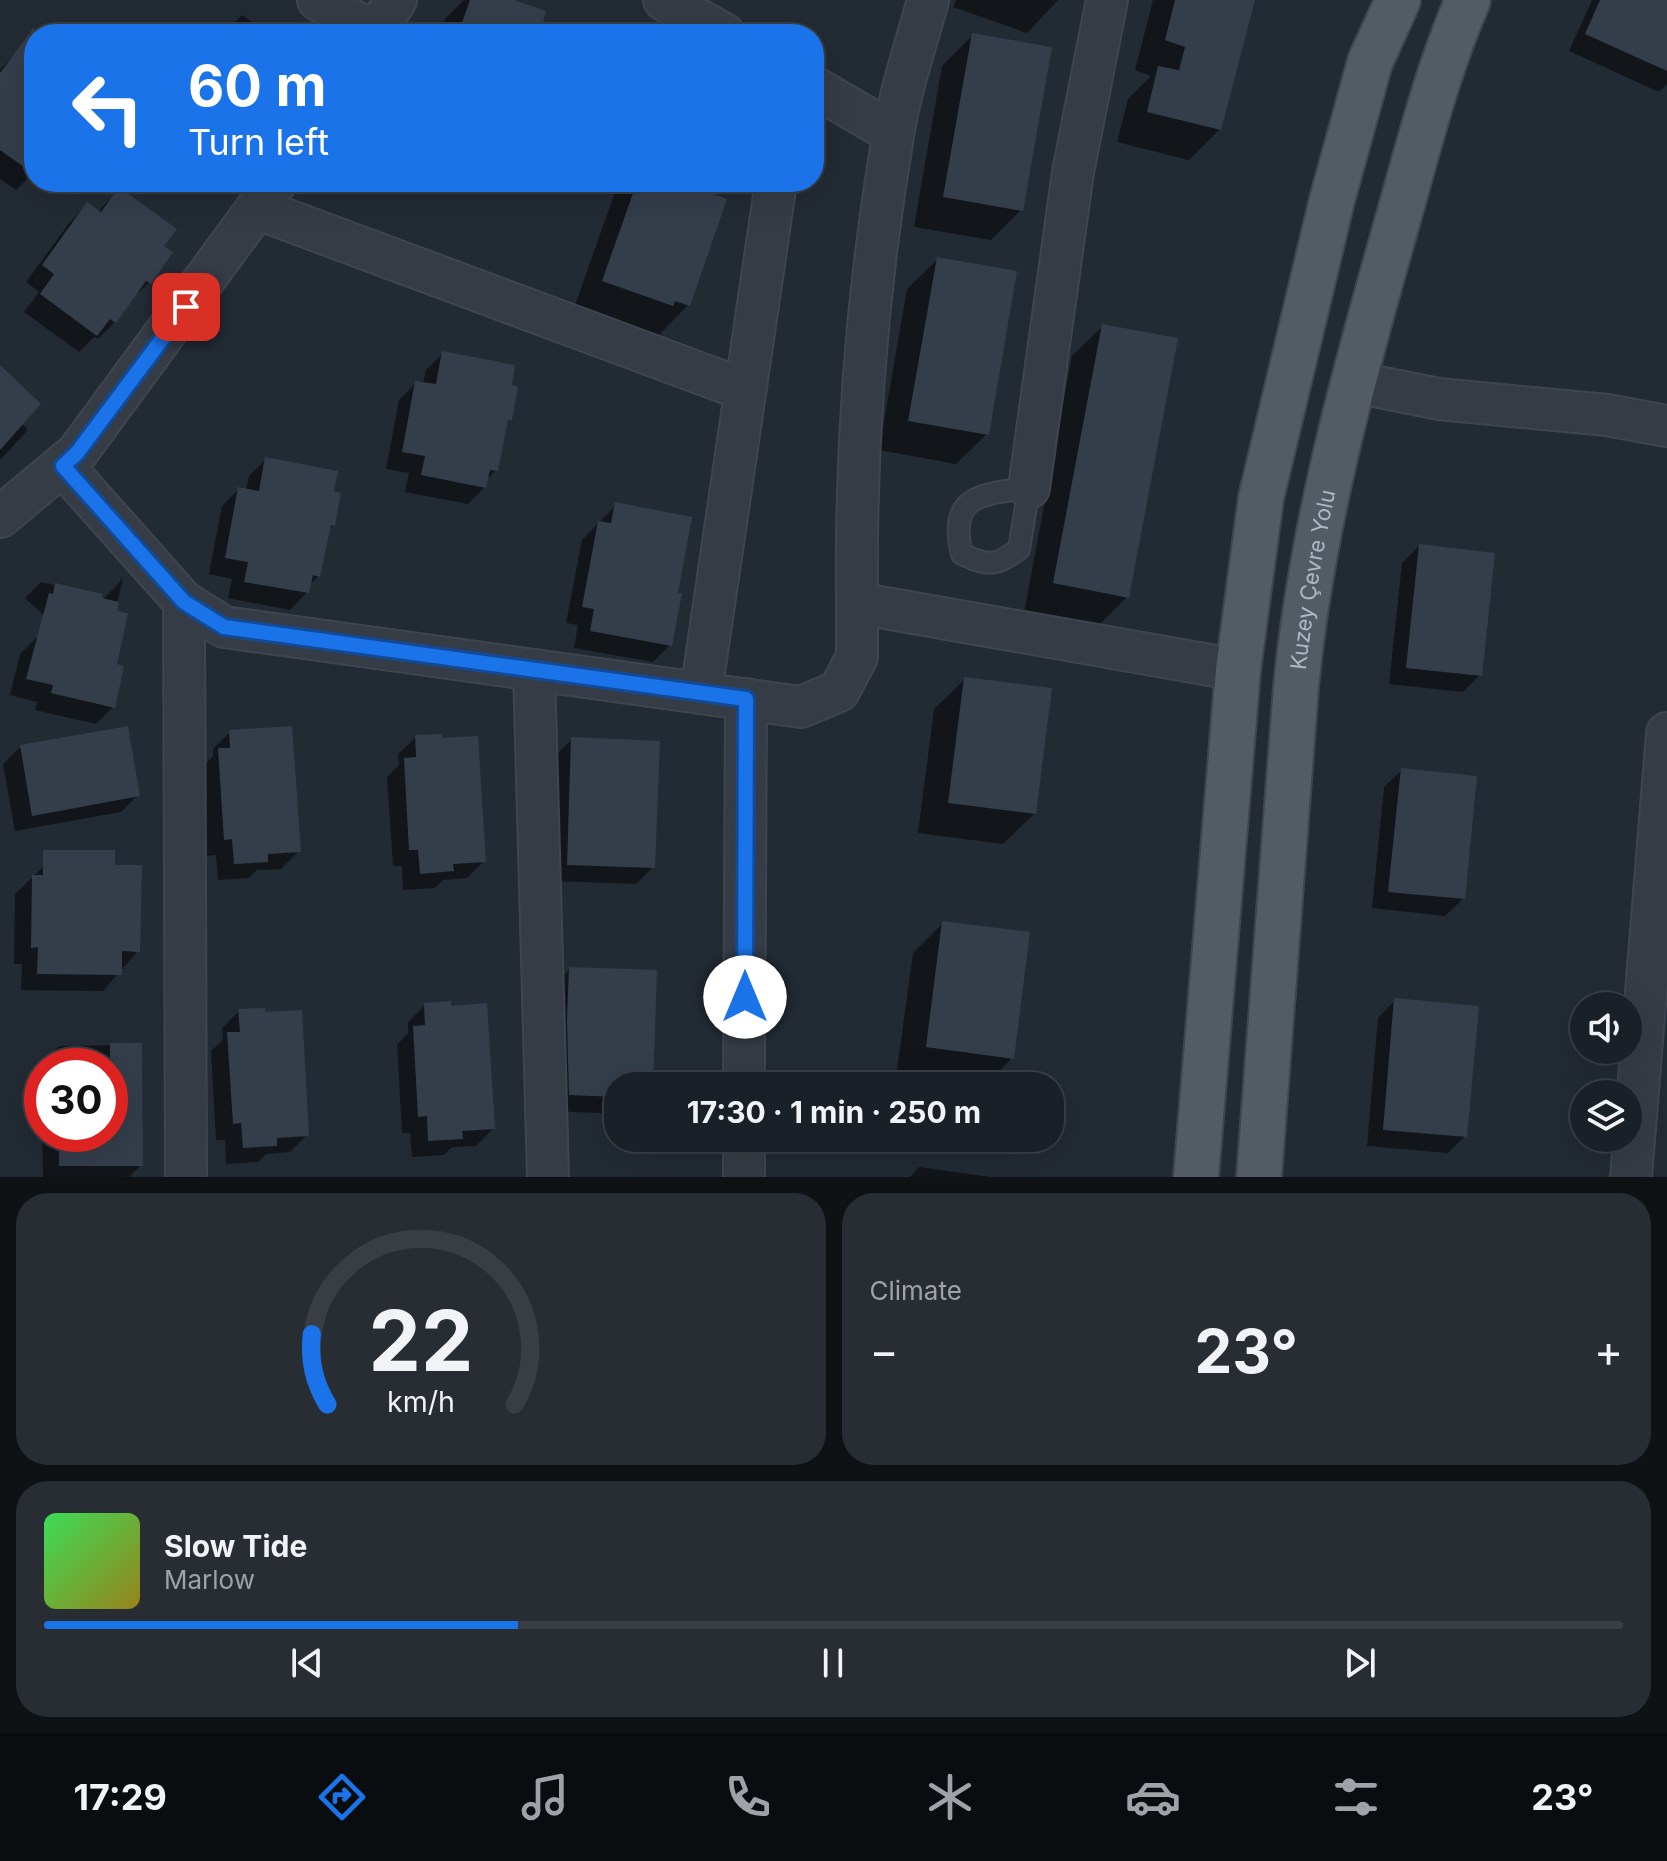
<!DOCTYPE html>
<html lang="en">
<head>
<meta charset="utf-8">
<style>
	body { margin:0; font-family:Inter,sans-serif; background:#272d33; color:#f1f3f6; height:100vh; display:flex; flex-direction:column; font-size:30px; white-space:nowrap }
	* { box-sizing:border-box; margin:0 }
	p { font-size:26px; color:#9fa3a7 }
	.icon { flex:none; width:44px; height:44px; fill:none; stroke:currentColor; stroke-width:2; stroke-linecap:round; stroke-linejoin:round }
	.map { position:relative; height:1177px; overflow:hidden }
	.drawer { display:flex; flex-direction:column; gap:16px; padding:16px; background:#0e1215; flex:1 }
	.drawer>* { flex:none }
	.guide { position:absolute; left:24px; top:24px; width:800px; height:168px; border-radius:32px; box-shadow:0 8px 32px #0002,0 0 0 2px #383e44; background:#1a73e8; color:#fff; overflow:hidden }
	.buttons { position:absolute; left:1570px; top:992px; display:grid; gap:16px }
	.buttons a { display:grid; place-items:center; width:72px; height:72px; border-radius:50%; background:#1a2027; box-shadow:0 8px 32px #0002,0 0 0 2px #383e44; font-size:40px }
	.speed { position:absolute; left:24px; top:1048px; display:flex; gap:16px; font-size:40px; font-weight:700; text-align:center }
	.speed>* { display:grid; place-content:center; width:104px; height:104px; border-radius:50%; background:#1a2027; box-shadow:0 8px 32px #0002,0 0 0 2px #383e44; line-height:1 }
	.speed .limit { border:12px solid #d22; background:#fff; color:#111 }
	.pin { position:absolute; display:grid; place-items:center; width:68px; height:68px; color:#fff; margin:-34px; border-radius:16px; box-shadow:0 4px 12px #0006 }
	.me { position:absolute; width:88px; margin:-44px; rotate:0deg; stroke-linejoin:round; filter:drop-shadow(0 0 6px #0008) }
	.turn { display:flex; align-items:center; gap:28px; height:168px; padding:0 32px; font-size:36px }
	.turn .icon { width:104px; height:104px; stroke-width:2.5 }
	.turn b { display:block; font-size:56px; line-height:68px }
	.big { font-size:60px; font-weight:700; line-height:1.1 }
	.drawer .tile { flex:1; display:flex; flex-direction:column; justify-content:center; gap:12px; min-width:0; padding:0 28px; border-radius:32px; background:#272d33 }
	.drawer .dial { align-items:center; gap:0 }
	.dial svg { height:208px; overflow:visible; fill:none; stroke:#383e44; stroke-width:7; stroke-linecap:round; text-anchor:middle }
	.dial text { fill:#f1f3f6; stroke:none }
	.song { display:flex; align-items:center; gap:24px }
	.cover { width:96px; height:96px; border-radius:12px; background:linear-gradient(135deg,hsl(130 70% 55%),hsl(50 70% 35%)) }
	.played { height:8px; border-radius:4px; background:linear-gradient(90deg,#1a73e8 30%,#383e44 30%) }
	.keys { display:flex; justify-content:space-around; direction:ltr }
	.heat { display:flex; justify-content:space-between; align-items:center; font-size:44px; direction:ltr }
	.drawer .tiles { flex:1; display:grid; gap:16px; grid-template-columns:1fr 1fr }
	.tile:last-child { grid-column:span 2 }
	.trip { position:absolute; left:604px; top:1072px; width:460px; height:80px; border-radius:32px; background:#1a2027; box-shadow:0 8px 32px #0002,0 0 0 2px #383e44; font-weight:700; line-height:80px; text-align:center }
	.menu { display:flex; height:128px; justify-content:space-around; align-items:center; background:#0a0d10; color:#9fa3a7 }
	.menu .icon { width:56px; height:56px }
	.menu .current { color:#1a73e8 }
	.menu b { font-size:36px; color:#f1f3f6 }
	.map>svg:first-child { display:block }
</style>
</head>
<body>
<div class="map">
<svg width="1667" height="1177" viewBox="0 0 1667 1177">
	<rect width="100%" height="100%" fill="#222a34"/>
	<g fill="#0007">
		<path d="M464 0H508L541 22 555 27 552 34H440L445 19Z"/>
		<path d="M956 0H1058L1027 33 953 7Z"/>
		<path d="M1153 0H1252L1220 129 1189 160 1117 142 1128 99 1151 76 1135 70Z"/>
		<path d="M1592 0H1667V84L1659 92 1569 51Z"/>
		<path d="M242 15 268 34H223Z"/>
		<path d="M56 28 65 34H49Z"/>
		<path d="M973 35 1021 210 991 240 914 227 942 66Z"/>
		<path d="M24 43 34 51V177L31 175 16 190 0 179V70Z"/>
		<path d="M625 182H703L688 305 658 336 645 331 641 335 573 311 615 192Z"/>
		<path d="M119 189 162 246 170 253 149 283 131 299 115 322 98 339 94 337 79 352 24 312 39 292 26 282 70 222 87 205 98 212Z"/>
		<path d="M938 259 987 434 956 464 879 450 907 289Z"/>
		<path d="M1103 326 1127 597 1097 627 1024 613 1072 356Z"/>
		<path d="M443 353 510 419 505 424 496 470 486 480 485 487 468 504 405 492 409 473 386 469 399 400 416 383 423 384 426 370Z"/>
		<path d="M0 368 21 423 28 430 0 460Z"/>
		<path d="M266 459 333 525 328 531 319 576 309 585 307 592 290 610 228 598 232 579 209 574 222 506 239 489 246 490 249 476Z"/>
		<path d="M616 505 676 594 670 645 653 662 574 648 578 625 566 623 582 540Z"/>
		<path d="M1419 546 1480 675 1463 692 1389 684 1402 563Z"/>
		<path d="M123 578 115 612 113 707 96 724 35 710 37 702 10 695 20 654 36 638 55 653 68 638 25 598 41 582 101 595 102 601Z"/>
		<path d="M965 679 1034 814 1003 844 918 833 934 709Z"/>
		<path d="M230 732 299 851 281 869 257 870 249 878 218 880 216 855 207 856 202 767 213 756V749Z"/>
		<path d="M416 737 441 740 484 861 467 878 443 880 435 888 403 890 402 866H393L387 777 399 765 398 754Z"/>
		<path d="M572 739 653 867 636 884 551 881 555 756Z"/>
		<path d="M20 747 138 795 121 812 15 831 3 764Z"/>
		<path d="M1402 770 1463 899 1445 916 1372 908 1384 787Z"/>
		<path d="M44 866 138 951 103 991 21 990 22 964H14L15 894Z"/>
		<path d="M943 923 1012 1058 984 1086 896 1077 913 953Z"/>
		<path d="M570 969 651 1086H618V1114L552 1111V986Z"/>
		<path d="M1395 1000 1465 1136 1448 1153 1367 1146 1378 1018Z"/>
		<path d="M425 1005 493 1129 476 1146 452 1147 444 1155 412 1157 410 1133H402L397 1045 408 1033V1022Z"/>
		<path d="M239 1011 307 1135 290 1152 266 1154 258 1162 226 1164 225 1140H216L211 1051 223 1040 222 1028Z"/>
		<path d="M141 1045V1165L129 1177H43L42 1134H110V1066H42V1111L41 1063 59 1046Z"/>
		<path d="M919 1167 991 1177H910Z"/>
	</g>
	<g fill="#343e4b">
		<path d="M470 0H514L546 11 540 34H458Z"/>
		<path d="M1175 0H1255L1221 130 1147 112 1158 66 1179 70 1185 47 1165 40Z"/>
		<path d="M1600 0H1667V71L1585 34Z"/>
		<path d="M34 27V174L0 150V73Z"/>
		<path d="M972 33 1052 47 1023 211 943 197Z"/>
		<path d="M637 182H718L713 194 727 199 690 306 675 301 673 306 602 281Z"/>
		<path d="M119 187 177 229 164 246 173 252 151 284 146 281 116 323 110 319 97 336 40 294 54 274 42 265 87 202 101 212Z"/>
		<path d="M937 257 1017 271 989 435 908 421Z"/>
		<path d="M1102 324 1178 338 1129 598 1053 583Z"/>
		<path d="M442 351 515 365 512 385 518 387 512 420H508L498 471 490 470 486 488 421 475 425 456 402 452 415 381 436 384Z"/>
		<path d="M0 365 41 404 0 450Z"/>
		<path d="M265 457 338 471 334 491 341 493 335 526 331 525 320 577 313 575 309 593 244 582 248 562 225 558 238 487 259 491Z"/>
		<path d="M615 502 692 517 678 593H682L672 646 590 631 594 609 582 607 598 521 611 523Z"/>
		<path d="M1419 544 1495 553 1482 676 1406 668Z"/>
		<path d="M55 583 103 594 102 598 119 602 117 611 128 613 117 664 124 666 115 708 51 693 53 685 26 679 49 593 53 594Z"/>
		<path d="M964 677 1052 688 1036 814 948 803Z"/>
		<path d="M128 726 140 796 32 816 20 745Z"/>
		<path d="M292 726 301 852 268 854V862L234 864 232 839 224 840 218 748H230L229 730Z"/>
		<path d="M442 734V738L478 736 486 862 453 864 454 871 420 874 418 850H409L404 758 416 757 415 735Z"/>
		<path d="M571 737 660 741 655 868 567 865Z"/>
		<path d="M1401 768 1477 776 1465 899 1388 892Z"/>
		<path d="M43 850H115V865H142L140 952 122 951V975L37 974 38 947 31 948 32 875H43Z"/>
		<path d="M942 921 1030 932 1014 1059 926 1047Z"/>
		<path d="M569 967 657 970 653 1086H618V1097L569 1095 567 1021Z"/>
		<path d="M1394 998 1479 1006 1467 1137 1383 1130Z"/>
		<path d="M451 1001V1006L487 1003 495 1129 462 1131 463 1139 428 1141 427 1116 418 1117 413 1026 425 1025 424 1003Z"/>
		<path d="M265 1008V1012L302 1010 309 1136 277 1138V1146L243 1148 241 1123 233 1124 227 1032H240L238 1009Z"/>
		<path d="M110 1043H142L143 1166H59V1134H110Z"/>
	</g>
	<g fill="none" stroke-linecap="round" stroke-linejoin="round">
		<g stroke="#3f454f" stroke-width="24">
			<path id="lane" d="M1029 488 1019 549C996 567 987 566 962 554 947 495 982 494 1029 488Z"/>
		</g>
		<g stroke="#3f454f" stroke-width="44">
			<g id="street">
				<path d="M318 0 375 33"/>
				<path d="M664 0 724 34"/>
				<path d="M374 34 396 0"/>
				<path d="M814 87 893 133"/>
				<path d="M258 209 745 390"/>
				<path d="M1354 382 1439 399 1607 415 1667 426"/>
				<path d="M63 466 184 602 224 627 801 707 839 691 857 657V603L1238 670"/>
				<path d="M1029 488 1073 172 1107 0"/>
				<path d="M0 517 77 453 276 182"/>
				<path d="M184 602 186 1177"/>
				<path d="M857 603C855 446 867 290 893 136 900 90 916 45 928 0"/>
				<path d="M534 670 548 1177"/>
				<path d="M701 693 776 182"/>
				<path d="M744 1086 746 699"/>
				<path d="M744 1177V1138"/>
				<path d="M1631 1177 1667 733"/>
			</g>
		</g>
		<g stroke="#3f454f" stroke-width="48">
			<g id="primary">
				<path d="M1196 1177 1238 670 1261 498 1332 200 1370 62 1398 0"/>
				<path id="s1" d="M1259 1177 1296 687C1311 533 1351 385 1393 237 1416 157 1435 76 1468 0"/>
			</g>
		</g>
		<use href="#lane" stroke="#353c45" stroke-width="20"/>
		<use href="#street" stroke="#353c45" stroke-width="40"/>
		<use href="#primary" stroke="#535b65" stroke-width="44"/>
	</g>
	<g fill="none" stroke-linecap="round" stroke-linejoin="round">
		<g stroke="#114b97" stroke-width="20">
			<path id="route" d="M186 307 77 453 63 466 184 602 224 627 746 699 745 997"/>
		</g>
		<use href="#route" stroke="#1a73e8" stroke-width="14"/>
	</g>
	<g text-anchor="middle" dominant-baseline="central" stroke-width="8" stroke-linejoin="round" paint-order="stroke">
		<g font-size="22" fill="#afb7c2" stroke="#1b2129">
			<text stroke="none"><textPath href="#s1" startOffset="600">Kuzey Çevre Yolu</textPath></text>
		</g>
	</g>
</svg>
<div class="buttons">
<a><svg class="icon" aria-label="sound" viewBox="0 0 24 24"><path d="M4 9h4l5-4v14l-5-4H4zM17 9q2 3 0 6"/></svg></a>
<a><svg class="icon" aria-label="layers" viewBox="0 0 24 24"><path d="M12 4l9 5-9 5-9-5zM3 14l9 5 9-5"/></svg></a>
</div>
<div class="speed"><div class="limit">30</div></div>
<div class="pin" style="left:186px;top:307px;background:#d93025"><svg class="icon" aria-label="arrive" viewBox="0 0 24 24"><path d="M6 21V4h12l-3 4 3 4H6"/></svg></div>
<svg class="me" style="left:745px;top:997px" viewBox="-20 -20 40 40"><circle r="19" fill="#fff"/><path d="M0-13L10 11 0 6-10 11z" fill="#1a73e8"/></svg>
<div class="trip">17:30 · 1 min · 250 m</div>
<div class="guide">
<div class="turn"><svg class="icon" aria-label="left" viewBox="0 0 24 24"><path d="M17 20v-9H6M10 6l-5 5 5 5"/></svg><div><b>60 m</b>Turn left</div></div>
</div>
</div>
<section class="drawer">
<div class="tiles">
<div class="tile dial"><svg viewBox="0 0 100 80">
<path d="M14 69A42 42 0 1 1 86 69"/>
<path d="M14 69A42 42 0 0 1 8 42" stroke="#1a73e8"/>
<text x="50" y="56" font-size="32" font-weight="700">22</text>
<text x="50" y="72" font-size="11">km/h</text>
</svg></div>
<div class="tile"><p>Climate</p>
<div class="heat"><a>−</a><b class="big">23°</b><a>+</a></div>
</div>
<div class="tile">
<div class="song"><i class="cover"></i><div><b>Slow Tide</b><p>Marlow</p></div></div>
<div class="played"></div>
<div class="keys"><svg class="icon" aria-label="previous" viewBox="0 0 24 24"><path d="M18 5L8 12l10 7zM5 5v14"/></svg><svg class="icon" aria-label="pause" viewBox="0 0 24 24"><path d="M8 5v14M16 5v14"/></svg><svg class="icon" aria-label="next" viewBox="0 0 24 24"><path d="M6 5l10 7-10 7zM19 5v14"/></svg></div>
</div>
</div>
</section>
<nav class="menu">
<b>17:29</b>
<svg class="icon current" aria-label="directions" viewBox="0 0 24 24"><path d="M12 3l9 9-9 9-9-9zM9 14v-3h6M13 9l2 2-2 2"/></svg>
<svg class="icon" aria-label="music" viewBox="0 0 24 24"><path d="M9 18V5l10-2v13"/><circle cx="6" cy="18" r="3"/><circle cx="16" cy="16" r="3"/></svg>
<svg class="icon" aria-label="phone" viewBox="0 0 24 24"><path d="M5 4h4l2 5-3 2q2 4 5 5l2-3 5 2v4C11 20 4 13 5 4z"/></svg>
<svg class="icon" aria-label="climate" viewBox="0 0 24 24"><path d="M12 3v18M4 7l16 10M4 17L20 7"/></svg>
<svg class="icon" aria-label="car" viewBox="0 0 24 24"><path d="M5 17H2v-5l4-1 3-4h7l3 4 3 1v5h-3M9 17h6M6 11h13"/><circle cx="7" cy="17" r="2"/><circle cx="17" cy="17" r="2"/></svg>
<svg class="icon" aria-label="filters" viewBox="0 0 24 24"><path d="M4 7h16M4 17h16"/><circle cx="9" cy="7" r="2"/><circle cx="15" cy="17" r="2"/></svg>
<b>23°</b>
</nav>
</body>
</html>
